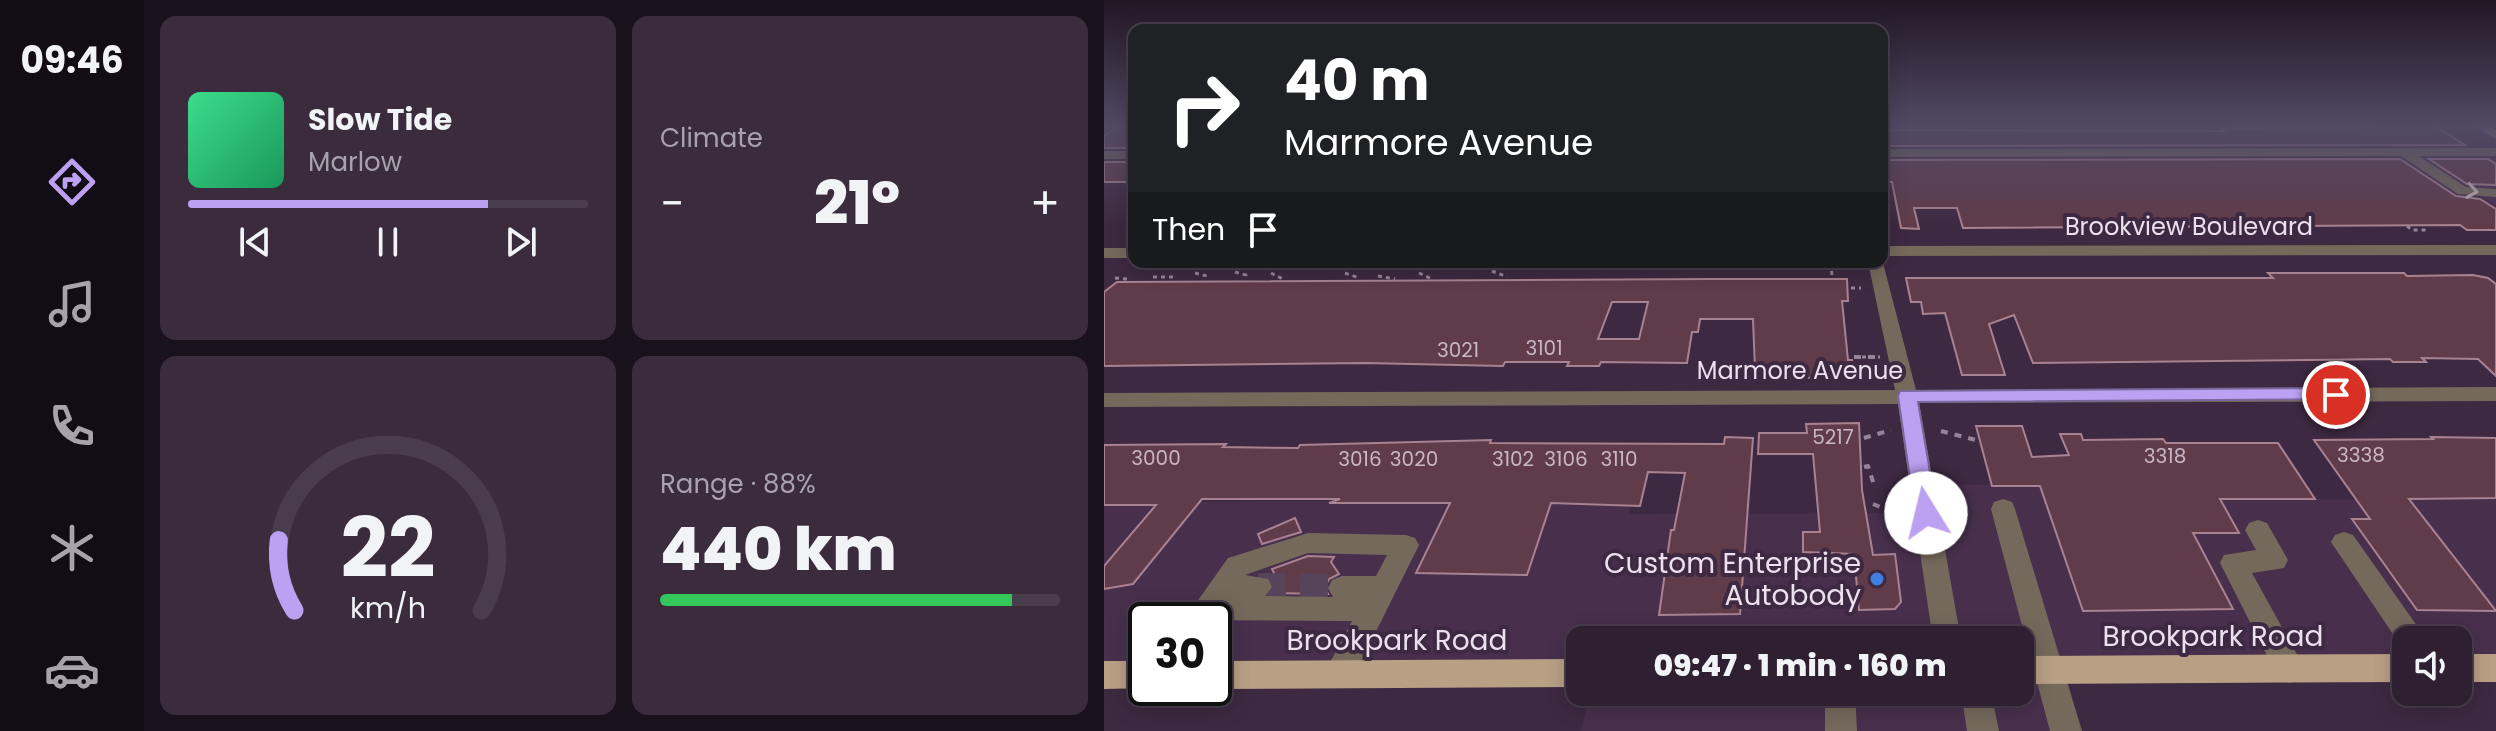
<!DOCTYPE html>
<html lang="en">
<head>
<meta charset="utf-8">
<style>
	body { margin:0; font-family:Poppins,sans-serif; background:#3a2c3d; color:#f1f3f6; height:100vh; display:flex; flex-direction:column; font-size:30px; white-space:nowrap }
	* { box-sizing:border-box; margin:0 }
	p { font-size:26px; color:#a7a2ab }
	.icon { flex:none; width:44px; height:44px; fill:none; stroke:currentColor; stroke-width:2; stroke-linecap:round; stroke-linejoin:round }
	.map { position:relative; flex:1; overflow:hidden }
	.details { display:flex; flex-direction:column; gap:16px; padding:16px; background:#19111b; width:960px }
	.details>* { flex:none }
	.top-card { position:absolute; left:24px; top:24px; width:760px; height:244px; border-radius:16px; box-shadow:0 4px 20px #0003,0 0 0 2px #493d4d; background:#202124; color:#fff; overflow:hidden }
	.controls { position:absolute; left:1288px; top:626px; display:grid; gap:16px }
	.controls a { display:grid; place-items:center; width:80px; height:80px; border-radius:16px; background:#2e1f31; box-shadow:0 4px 20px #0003,0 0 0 2px #493d4d; font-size:40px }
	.speed { position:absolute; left:24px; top:602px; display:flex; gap:16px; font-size:40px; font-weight:700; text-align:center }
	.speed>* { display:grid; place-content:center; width:104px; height:104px; border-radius:50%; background:#2e1f31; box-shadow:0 4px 20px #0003,0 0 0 2px #493d4d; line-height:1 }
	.speed .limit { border:4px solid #111; border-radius:12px; background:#fff; color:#111 }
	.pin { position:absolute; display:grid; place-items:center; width:68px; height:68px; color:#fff; margin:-34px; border:4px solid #fff; border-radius:50%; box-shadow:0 2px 8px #0007 }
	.me { position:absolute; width:88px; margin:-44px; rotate:351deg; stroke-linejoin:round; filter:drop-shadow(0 0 6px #0008) }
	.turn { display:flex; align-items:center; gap:28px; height:168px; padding:0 24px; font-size:36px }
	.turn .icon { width:104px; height:104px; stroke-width:2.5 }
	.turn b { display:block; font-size:56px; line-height:68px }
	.then { display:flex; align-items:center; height:76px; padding:0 24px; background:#0003; gap:16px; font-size:30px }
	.big { font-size:60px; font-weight:800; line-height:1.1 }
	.details .widget { flex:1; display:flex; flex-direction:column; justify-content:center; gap:12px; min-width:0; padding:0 28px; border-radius:16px; background:#3a2c3d }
	.details .dial { align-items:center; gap:0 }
	.dial svg { height:208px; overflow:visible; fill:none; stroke:#493d4d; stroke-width:7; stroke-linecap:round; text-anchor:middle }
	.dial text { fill:#f1f3f6; stroke:none }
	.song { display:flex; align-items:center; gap:24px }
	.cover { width:96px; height:96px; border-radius:12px; background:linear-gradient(135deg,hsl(150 70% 55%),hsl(150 70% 35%)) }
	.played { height:8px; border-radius:4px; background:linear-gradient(90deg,#bca0f2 75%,#493d4d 75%) }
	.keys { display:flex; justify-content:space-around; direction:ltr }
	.heat { display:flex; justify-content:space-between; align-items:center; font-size:44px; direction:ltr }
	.charge { height:12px; border-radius:6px; background:linear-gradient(90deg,#34c759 88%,#493d4d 0) }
	.details .tiles { flex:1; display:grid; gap:16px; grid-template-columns:repeat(2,1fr) }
	.trip { position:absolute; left:462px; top:626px; width:468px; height:80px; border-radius:16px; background:#2e1f31; box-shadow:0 4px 20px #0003,0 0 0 2px #493d4d; font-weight:800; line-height:80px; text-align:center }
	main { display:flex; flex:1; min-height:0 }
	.dock { display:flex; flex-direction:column; width:144px; justify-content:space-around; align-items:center; background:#120c14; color:#a7a2ab }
	.dock .icon { width:56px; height:56px }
	.dock .on { color:#bca0f2 }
	.dock b { font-size:36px; color:#f1f3f6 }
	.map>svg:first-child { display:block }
</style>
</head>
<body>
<main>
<nav class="dock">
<b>09:46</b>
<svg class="icon on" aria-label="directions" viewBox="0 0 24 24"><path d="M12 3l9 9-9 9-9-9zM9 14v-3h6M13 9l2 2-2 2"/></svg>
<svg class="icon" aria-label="music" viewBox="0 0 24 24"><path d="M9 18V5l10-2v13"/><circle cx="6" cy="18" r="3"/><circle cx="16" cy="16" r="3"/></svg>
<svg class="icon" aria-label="phone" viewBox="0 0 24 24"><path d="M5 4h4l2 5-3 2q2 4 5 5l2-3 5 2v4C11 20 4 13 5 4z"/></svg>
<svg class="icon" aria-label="climate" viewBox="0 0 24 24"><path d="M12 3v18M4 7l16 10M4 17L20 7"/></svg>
<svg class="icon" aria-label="car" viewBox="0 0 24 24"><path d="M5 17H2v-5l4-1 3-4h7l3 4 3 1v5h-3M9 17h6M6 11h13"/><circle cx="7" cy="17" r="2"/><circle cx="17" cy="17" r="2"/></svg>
</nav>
<section class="details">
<div class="tiles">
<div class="widget">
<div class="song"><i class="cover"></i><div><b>Slow Tide</b><p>Marlow</p></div></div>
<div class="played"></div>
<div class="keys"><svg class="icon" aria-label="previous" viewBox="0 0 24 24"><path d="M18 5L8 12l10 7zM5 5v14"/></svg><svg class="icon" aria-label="pause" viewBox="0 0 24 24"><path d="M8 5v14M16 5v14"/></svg><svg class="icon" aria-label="next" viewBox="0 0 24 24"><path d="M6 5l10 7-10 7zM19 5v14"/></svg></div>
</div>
<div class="widget"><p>Climate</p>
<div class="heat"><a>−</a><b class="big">21°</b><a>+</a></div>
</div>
<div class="widget dial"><svg viewBox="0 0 100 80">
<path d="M14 69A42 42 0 1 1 86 69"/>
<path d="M14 69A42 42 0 0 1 8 42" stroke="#bca0f2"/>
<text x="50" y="56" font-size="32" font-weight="700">22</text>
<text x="50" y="72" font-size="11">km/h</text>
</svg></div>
<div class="widget"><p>Range · 88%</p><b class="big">440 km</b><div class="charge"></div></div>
</div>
</section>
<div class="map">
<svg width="1392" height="731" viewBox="0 0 1392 731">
	<rect width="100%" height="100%" fill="#3d2941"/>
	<g fill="#48304d">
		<path d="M1254 124H1392V206L1376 196 1339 197 1276 152H1294Z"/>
		<path d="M817 484 1004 486 1010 500 1392 499V669H1354V640H1302V669L946 671 962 731H477L486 692H916V640H476V673L110 675V620H42V675H0V502L527 500 525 514 822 513Z"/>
	</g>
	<g fill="#603b49" stroke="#a88290" stroke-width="2" fill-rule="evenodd">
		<path d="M20 124H30V148H0V136Z"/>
		<path d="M1260 124H1328L1361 145 778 146V130L1121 131 1118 129 1263 127Z"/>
		<path d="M1296 159 1352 196 1376 199 1392 209V230H1363L1356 225 859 228 853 208H810L815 229 797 228 788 182H782L778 166V160Z"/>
		<path d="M1325 159H1384L1392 164V185L1363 184Z"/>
		<rect x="0" y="162" width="30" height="20"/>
		<path d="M1164 273H1300L1303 276 1369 275 1384 278 1392 284V376L1374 359 1318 358 1322 362H1289L1286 359 929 363 910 315 885 324 901 375H858L841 313 819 314 817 302H807L802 278H1169Z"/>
		<path d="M605 279H743L744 301H738L744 360H748L749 377 687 378V369L651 370 649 319H596L594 332H588L583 363 497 362 495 366H463L465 362H401L399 366 261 363 0 366V292L13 282ZM508 302H544L535 339H494Z"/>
		<path d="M755 423 758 490 769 555 791 554 797 602 791 609 755 610 750 554 699 552V532H716L709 454H654L655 433H703L702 424Z"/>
		<path d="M872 426H918L928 457 965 455 956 434H977L979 440 1059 439 1062 443H1174L1211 499H1116L1135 533H1089L1129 609 979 611 936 486H888Z"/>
		<path d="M621 437 649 438 636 614 555 615 567 530H570L581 473 544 472 536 506 447 503 423 575 312 573 346 503H225L236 499H98L29 584 0 589V566L52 505H0V445L122 444 119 447 194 448 196 445 387 440 386 443 620 444Z"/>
		<path d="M1327 437 1392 438V498L1305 499 1392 611 1313 610 1248 519H1266L1210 440 1329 439Z"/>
		<path d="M191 518 197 532 158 544 154 534Z"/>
		<path d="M204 556 230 557 227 562 235 574 225 579 221 587 224 594 167 593 171 586 167 578 171 575 168 569Z"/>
	</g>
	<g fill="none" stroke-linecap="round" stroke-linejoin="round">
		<path stroke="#57445b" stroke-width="28" stroke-dasharray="28 14" stroke-linecap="butt" d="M154 587 238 588"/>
		<g stroke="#948497" stroke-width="3" stroke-dasharray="4 4" stroke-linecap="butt">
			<path d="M1303 226 1308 230H1323"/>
			<path d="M1070 230H1089"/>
			<path d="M1107 230 1120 233"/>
			<path d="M1037 231H1053"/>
			<path d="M727 263 728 276"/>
			<path d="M388 271 403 277"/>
			<path d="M131 272 142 275 141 279"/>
			<path d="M91 273 103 276 102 279"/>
			<path d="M167 273 179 279"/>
			<path d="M241 273 255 278"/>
			<path d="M315 273 328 279"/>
			<path d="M274 276 291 279"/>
			<path d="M49 277H70"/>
			<path d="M11 278 23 279 20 281"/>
			<path d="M747 288H757"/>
			<path d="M750 357H776"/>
		</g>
		<g stroke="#948497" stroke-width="4" stroke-dasharray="7 7" stroke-linecap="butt">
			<path d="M750 357H776"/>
			<path d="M837 431 872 440"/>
			<path d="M760 438 787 430"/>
			<path d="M760 467 764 466 771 488"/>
			<path d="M769 504 800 516"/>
		</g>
		<g fill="#75695c" fill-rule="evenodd">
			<path d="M0 124H9L0 130Z"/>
			<path d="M1392 148V156H1315L1362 187 1392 189V197L1354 194 1297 156 778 157V149Z"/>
			<rect x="0" y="151" width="30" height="8"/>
			<path d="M1392 245V255L778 256V246Z"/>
			<rect x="0" y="248" width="30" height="10"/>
			<path d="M778 259 812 390 1392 387V401L815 403 857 640H829L794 404 0 407V393L791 390 764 262H778Z"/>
			<path d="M899 499 908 502 911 509 978 731H946L887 509 890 502Z"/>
			<path d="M1154 520 1163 523 1184 560 1180 568 1148 573 1201 669 1197 679 1186 683 1175 679 1116 563 1120 555 1152 550 1141 530 1145 523Z"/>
			<path d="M1240 532 1249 535 1323 640H1302V650L1299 649 1227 542 1231 535Z"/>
			<path d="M204 533 302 535 311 538 315 545 246 684 235 688 224 684 220 674 248 621 80 620 124 558ZM204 553 283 555 272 576H238L228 580 224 588 229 597 161 596 168 587 164 579 141 575Z"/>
			<path d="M721 692H751L753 731H721Z"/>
			<path d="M857 692H887L895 731H863Z"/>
		</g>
		<g fill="#b8a084" fill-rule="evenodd">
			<path d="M1367 124H1382L1392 130V139Z"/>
			<path d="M1302 654V682L916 684V656Z"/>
			<rect x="1354" y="654" width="38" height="28"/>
			<path d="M476 659V687L110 689 107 688H110V661Z"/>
			<path d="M0 661H42V688H45L0 689Z"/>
		</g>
	</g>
	<defs><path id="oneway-chevron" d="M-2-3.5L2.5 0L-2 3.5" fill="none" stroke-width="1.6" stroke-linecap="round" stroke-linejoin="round" transform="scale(2)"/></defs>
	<use stroke="#c2b6bb" href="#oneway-chevron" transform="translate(1368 191) rotate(9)"/>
	<linearGradient id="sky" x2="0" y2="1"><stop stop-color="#221724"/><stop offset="0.55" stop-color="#514965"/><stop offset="1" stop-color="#514965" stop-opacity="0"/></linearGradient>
	<rect width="1392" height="227" fill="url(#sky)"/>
	<path fill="#bca0f2" stroke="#7a689d" stroke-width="2" d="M1232 388 1239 390 1242 395 1239 399 814 402 833 513 830 520 822 522 814 520 811 513 794 396 796 391Z"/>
	<circle fill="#3f7fe0" stroke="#3d2941" stroke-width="3" cx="773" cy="579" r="8"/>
	<g text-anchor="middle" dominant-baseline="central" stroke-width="8" stroke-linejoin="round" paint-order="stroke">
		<g font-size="20" fill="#c9b6c5">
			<text x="440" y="348">3101</text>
			<text x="354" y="350">3021</text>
			<text x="729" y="437">5217</text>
			<text x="1257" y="455">3338</text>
			<text x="1061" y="456">3318</text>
			<text x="52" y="458">3000</text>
			<text x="256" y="459">3016</text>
			<text x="310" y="459">3020</text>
			<text x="409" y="459">3102</text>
			<text x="462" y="459">3106</text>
			<text x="515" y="459">3110</text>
		</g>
		<g font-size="24" fill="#ecdfee" stroke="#3d2941">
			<text x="1085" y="226">Brookview Boulevard</text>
			<text x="696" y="370">Marmore Avenue</text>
		</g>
		<g font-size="28" fill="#ecdfee" stroke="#3d2941" text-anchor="end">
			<text x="757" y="563">Custom Enterprise<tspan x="757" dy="32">Autobody</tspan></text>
		</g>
		<g font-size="28" fill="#ecdfee" stroke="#3d2941">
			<text x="1109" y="636">Brookpark Road</text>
			<text x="293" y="640">Brookpark Road</text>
		</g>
	</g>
</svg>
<div class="controls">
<a><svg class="icon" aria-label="sound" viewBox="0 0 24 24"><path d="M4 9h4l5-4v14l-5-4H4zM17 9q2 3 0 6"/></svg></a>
</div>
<div class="speed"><div class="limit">30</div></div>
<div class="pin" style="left:1232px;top:395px;background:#d93025"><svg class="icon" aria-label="arrive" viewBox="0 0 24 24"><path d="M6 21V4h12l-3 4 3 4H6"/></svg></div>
<svg class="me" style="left:822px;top:513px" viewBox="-20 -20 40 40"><circle r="19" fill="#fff"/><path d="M0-13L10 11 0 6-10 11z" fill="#bca0f2"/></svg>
<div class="trip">09:47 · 1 min · 160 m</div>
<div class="top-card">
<div class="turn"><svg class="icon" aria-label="right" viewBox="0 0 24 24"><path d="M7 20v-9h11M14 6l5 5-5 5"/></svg><div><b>40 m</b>Marmore Avenue</div></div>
<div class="then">Then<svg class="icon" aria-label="arrive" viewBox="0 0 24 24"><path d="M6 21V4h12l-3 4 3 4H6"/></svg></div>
</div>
</div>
</main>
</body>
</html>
